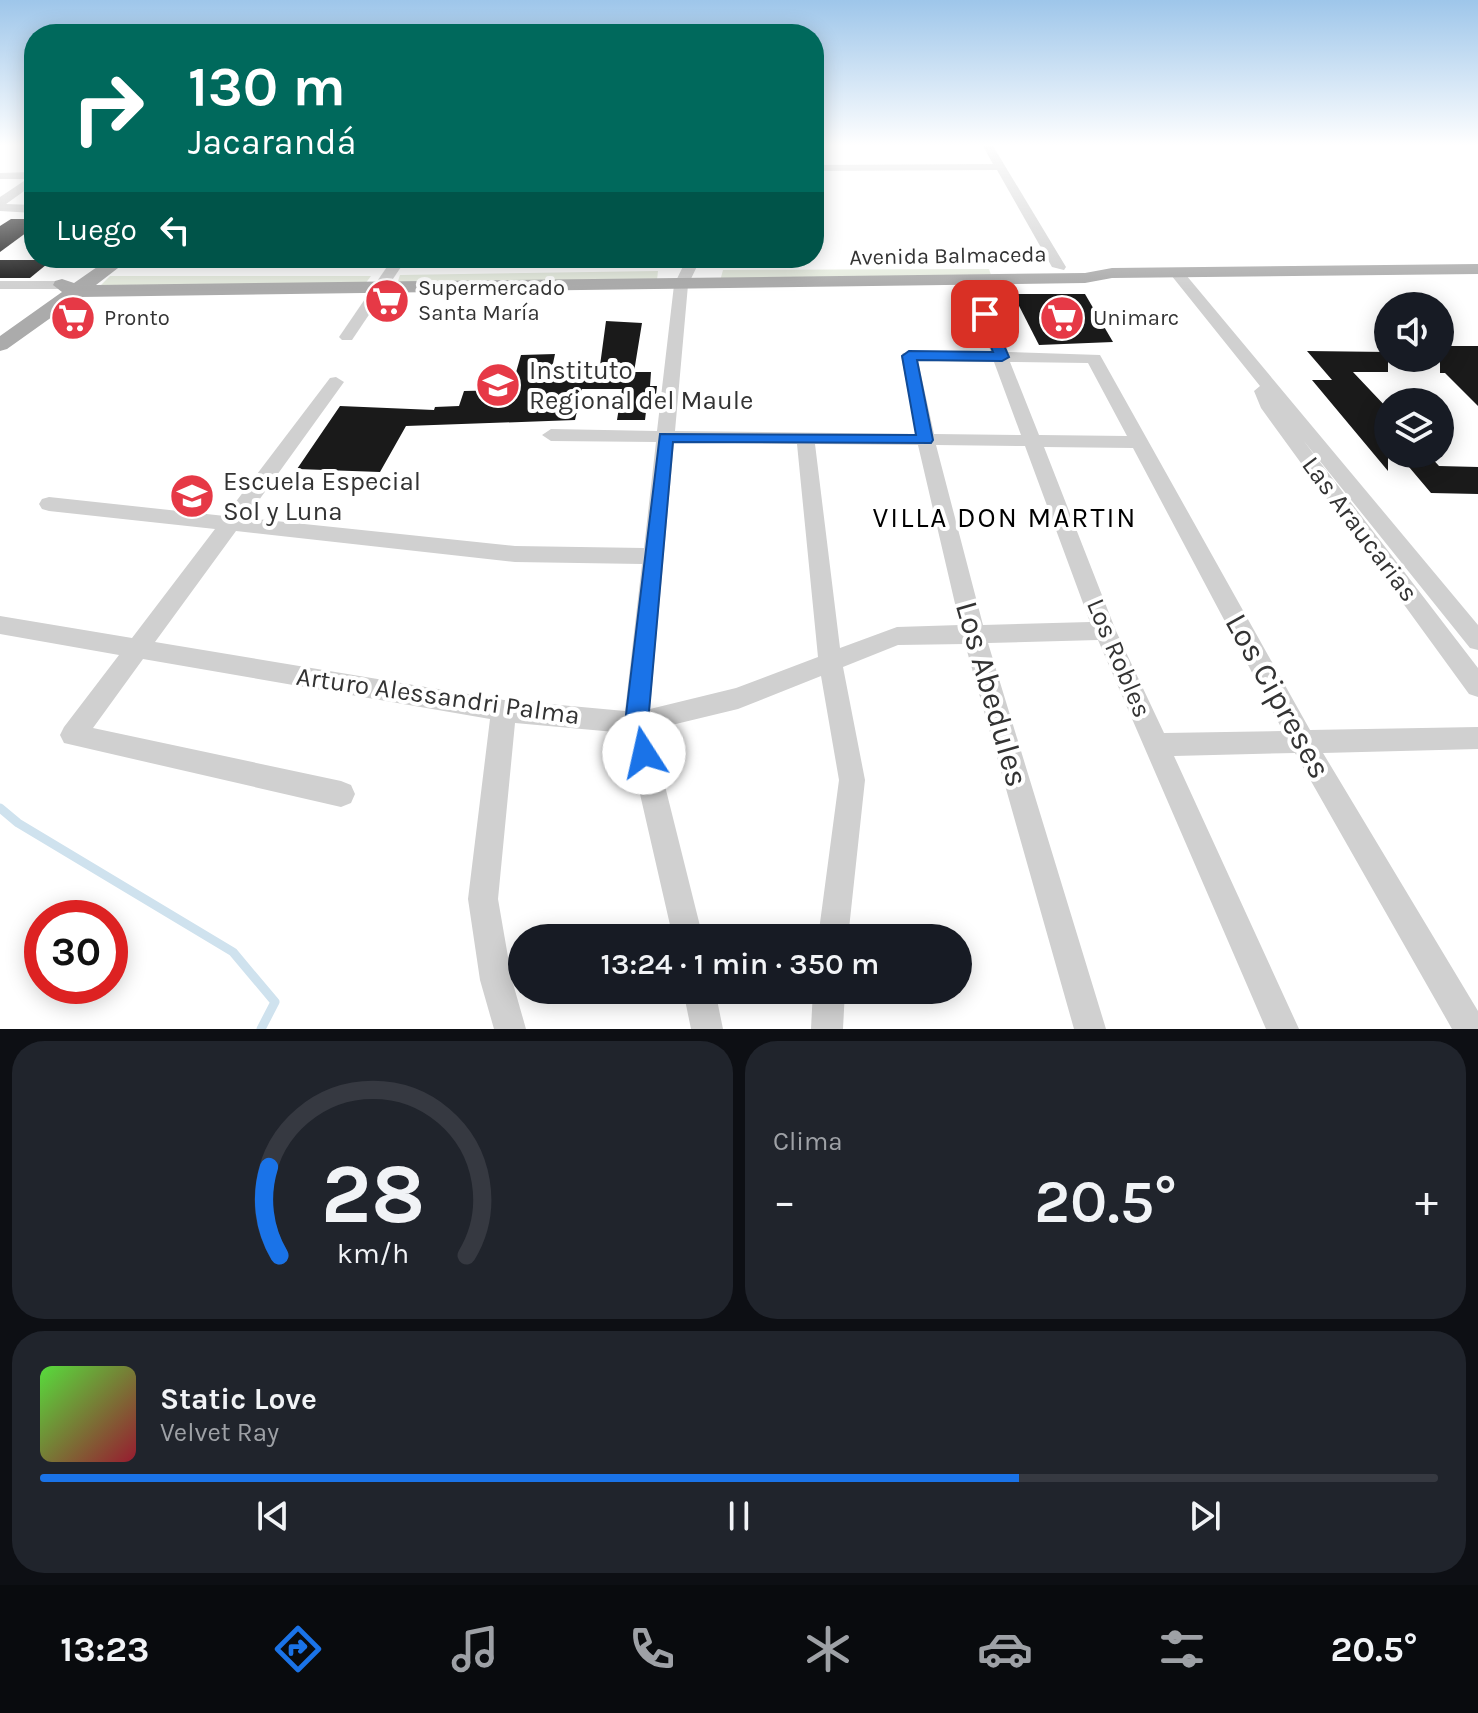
<!DOCTYPE html>
<html lang="es">
<head>
<meta charset="utf-8">
<style>
	body { margin:0; font-family:Karla,sans-serif; background:#20242c; color:#f1f3f6; height:100vh; display:flex; flex-direction:column; font-size:30px; white-space:nowrap }
	* { box-sizing:border-box; margin:0 }
	p { font-size:26px; color:#9ea1a6 }
	.icon { flex:none; width:44px; height:44px; fill:none; stroke:currentColor; stroke-width:2; stroke-linecap:round; stroke-linejoin:round }
	.map { position:relative; height:1029px; overflow:hidden }
	.panel { display:flex; flex-direction:column; gap:12px; padding:12px; background:#0d0f14; flex:1 }
	.panel>* { flex:none }
	.top-card { position:absolute; left:24px; top:24px; width:800px; height:244px; border-radius:32px; box-shadow:0 4px 20px #0003; background:#00695c; color:#fff; overflow:hidden }
	.buttons { position:absolute; left:1374px; top:292px; display:grid; gap:16px }
	.buttons a { display:grid; place-items:center; width:80px; height:80px; border-radius:50%; background:#171b24; box-shadow:0 4px 20px #0003; font-size:40px }
	.speed { position:absolute; left:24px; top:900px; display:flex; gap:16px; font-size:40px; font-weight:700; text-align:center }
	.speed>* { display:grid; place-content:center; width:104px; height:104px; border-radius:50%; background:#171b24; box-shadow:0 4px 20px #0003; line-height:1 }
	.speed .limit { border:12px solid #d22; background:#fff; color:#111 }
	.pin { position:absolute; display:grid; place-items:center; width:68px; height:68px; color:#fff; margin:-34px; border-radius:16px; box-shadow:0 4px 12px #0006 }
	.me { position:absolute; width:88px; margin:-44px; rotate:350deg; stroke-linejoin:round; filter:drop-shadow(0 0 6px #0008) }
	.turn { display:flex; align-items:center; gap:28px; height:168px; padding:0 32px; font-size:36px }
	.turn .icon { width:104px; height:104px; stroke-width:2.5 }
	.turn b { display:block; font-size:56px; line-height:68px }
	.then { display:flex; align-items:center; height:76px; padding:0 32px; background:#0003; gap:16px; font-size:30px }
	.big { font-size:60px; font-weight:600; line-height:1.1 }
	.panel .card { flex:1; display:flex; flex-direction:column; justify-content:center; gap:12px; min-width:0; padding:0 28px; border-radius:32px; background:#20242c }
	.panel .dial { align-items:center; gap:0 }
	.dial svg { height:208px; overflow:visible; fill:none; stroke:#363941; stroke-width:7; stroke-linecap:round; text-anchor:middle }
	.dial text { fill:#f1f3f6; stroke:none }
	.song { display:flex; align-items:center; gap:24px }
	.cover { width:96px; height:96px; border-radius:12px; background:linear-gradient(135deg,hsl(110 70% 55%),hsl(350 70% 35%)) }
	.played { height:8px; border-radius:4px; background:linear-gradient(90deg,#1a73e8 70%,#363941 70%) }
	.keys { display:flex; justify-content:space-around; direction:ltr }
	.heat { display:flex; justify-content:space-between; align-items:center; font-size:44px; direction:ltr }
	.panel .tiles { flex:1; display:grid; gap:12px; grid-template-columns:1fr 1fr }
	.card:last-child { grid-column:span 2 }
	.trip { position:absolute; left:508px; top:924px; width:464px; height:80px; border-radius:40px; background:#171b24; box-shadow:0 4px 20px #0003; font-weight:600; line-height:80px; text-align:center }
	.tab-bar { display:flex; height:128px; justify-content:space-around; align-items:center; background:#090b0e; color:#9ea1a6 }
	.tab-bar .icon { width:56px; height:56px }
	.tab-bar .selected { color:#1a73e8 }
	.tab-bar b { font-size:36px; color:#f1f3f6 }
	.map>svg:first-child { display:block }
</style>
</head>
<body>
<div class="map">
<svg width="1478" height="1029" viewBox="0 0 1478 1029">
	<rect width="100%" height="100%" fill="#fff"/>
	<g fill="#e6ecdf">
		<path d="M989 269 992 278 720 281 723 270Z"/>
		<path d="M658 271 657 280 397 284 400 275Z"/>
		<path d="M110 276H371L365 284 99 287Z"/>
	</g>
	<g fill="none" stroke-linecap="round" stroke-linejoin="round">
		<path stroke="#cfe2ee" stroke-width="9" d="M0 808 18 823 233 952 275 1002 261 1029"/>
	</g>
	<g fill="#1a1a1a">
		<path d="M11 219H34V227L0 252V226Z"/>
		<path d="M0 260H52L30 278H0Z"/>
		<path d="M1013 294H1085L1113 342 1039 345Z"/>
		<path d="M606 321 642 323 634 372H651L650 386H657L655 403H647L645 420H617L622 389H582L575 420 406 426 380 472 297 469 340 406 434 410 435 407 459 406 464 391 511 390 521 355 555 354 551 373H599Z"/>
		<path d="M1440 346H1478V406L1445 373H1440Z"/>
		<path d="M1307 351 1388 352V372H1353L1388 409V471L1312 380H1332Z"/>
		<path d="M1398 454H1428L1439 466 1478 467V494L1431 493Z"/>
	</g>
	<g fill="none" stroke-linecap="round" stroke-linejoin="round">
		<g fill="#d0d0d0" fill-rule="evenodd">
			<path d="M983 146H993L1066 267 1064 270 1052 267 997 170 814 171V165L993 164Z"/>
			<path d="M34 172V184L6 204 34 205V213L0 211V197L27 179H0V173Z"/>
			<path d="M393 258H407L352 340H342L339 337Z"/>
			<path d="M687 258H701L688 285 675 431 916 434 901 356 903 353 991 352 964 280 971 276 978 280 1007 352 1100 355 1310 730 1478 727V749L1323 753 1478 1011V1029H1452L1295 753 1174 756 1299 1029H1266L1098 640 988 643 1106 1029H1074L965 644 898 645 843 667 865 780 848 938H818L839 780 821 676 738 709 651 730 703 938H673L626 733 515 723 498 899 512 980 526 1029H494L480 980 468 899 490 719 143 659 93 728 341 781 351 785 355 794 351 803 341 807 64 743 60 735 64 727 119 655 0 634V616L132 638 215 529 49 511 42 509 39 504 42 499 49 497 225 516 330 378 336 377 344 382 246 518 515 546 644 548 656 442 551 441 542 435 551 429 657 431 674 285ZM918 361 994 362 1021 435 934 434ZM1010 362 1088 363 1127 436 1039 435ZM674 442 797 444 818 657 736 688 650 709ZM815 444 918 445 960 625 897 627 840 648ZM936 445 1025 446 1090 622 983 625ZM1044 447 1133 448 1283 731 1164 733 1116 631ZM236 531 515 562 642 564 625 711 504 700 155 642Z"/>
			<path d="M1176 268 1181 269 1478 625V650L1470 648 1303 440 1478 668V697L1469 694 1261 408 1254 391 1260 386 1171 275V269Z"/>
			<path d="M0 281H62L69 285 62 289H0Z"/>
			<path d="M683 990H715L723 1029H691Z"/>
			<path d="M813 990H845L843 1029H811Z"/>
		</g>
		<path fill="#ababab" fill-rule="evenodd" d="M110 258H131L96 285 1085 273 1112 268 1478 264V274L1112 278 1085 283 80 297 7 349 0 351V336L62 292 53 285 55 281 62 279 74 283Z"/>
	</g>
	<linearGradient id="sky" x2="0" y2="1"><stop stop-color="#9ec6ea"/><stop offset="0.5" stop-color="#fff"/><stop offset="1" stop-color="#fff" stop-opacity="0"/></linearGradient>
	<rect width="1478" height="290" fill="url(#sky)"/>
	<path fill="#1a73e8" stroke="#114b97" stroke-width="2" d="M980 311 991 314 1009 357 1002 361 917 360 933 440 931 443 673 442 648 723 656 753 652 761 644 764 635 761 625 723 660 434 916 435 902 356 909 351 993 352 978 314Z"/>
	<defs>
		<g id="supermarket-disc" transform="scale(2.3)"><circle r="9.5" fill="#e63946" stroke="#fff"/><path d="M-6-5.5h2.5l.6 2H6L4.5 2H-2.5L-4.4-4H-6ZM-1.5 3.2a1.3 1.3 0 1 0 .1 0ZM3 3.2a1.3 1.3 0 1 0 .1 0Z" fill="#fff"/></g>
		<g id="school-disc" transform="scale(2.3)"><circle r="9.5" fill="#e63946" stroke="#fff"/><path d="M0-5L7-2L0 1L-7-2ZM-4 1L0 2.5L4 1V4Q0 6-4 4Z" fill="#fff"/></g>
	</defs>
	<g fill-rule="evenodd">
		<use href="#supermarket-disc" x="387" y="301"/>
		<use href="#supermarket-disc" x="73" y="318"/>
		<use href="#supermarket-disc" x="1062" y="318"/>
		<use href="#school-disc" x="498" y="385"/>
		<use href="#school-disc" x="192" y="496"/>
	</g>
	<g text-anchor="middle" dominant-baseline="central" stroke-width="8" stroke-linejoin="round" paint-order="stroke">
		<g font-size="22" fill="#333" stroke="#fff">
			<text transform="translate(948 256) rotate(-1)">Avenida Balmaceda</text>
		</g>
		<g font-size="22" fill="#333" stroke="#fff" text-anchor="start">
			<text x="418" y="288">Supermercado<tspan x="418" dy="25">Santa María</tspan></text>
			<text x="104" y="318">Pronto</text>
			<text x="1093" y="318">Unimarc</text>
		</g>
		<g font-size="26" fill="#333" stroke="#fff" text-anchor="start">
			<text x="529" y="370">Instituto<tspan x="529" dy="30">Regional del Maule</tspan></text>
			<text x="223" y="481">Escuela Especial<tspan x="223" dy="30">Sol y Luna</tspan></text>
		</g>
		<g font-size="26" fill="#333" stroke="#fff">
			<text transform="translate(1360 529) rotate(53)">Las Araucarias</text>
			<text transform="translate(1119 658) rotate(67)">Los Robles</text>
			<text transform="translate(438 696) rotate(8)">Arturo Alessandri Palma</text>
		</g>
		<g font-size="28" letter-spacing="2" fill="#000" stroke="#fff">
			<text x="1005" y="517">VILLA DON MARTIN</text>
		</g>
		<g font-size="32" fill="#333" stroke="#fff">
			<text transform="translate(992 694) rotate(74)">Los Abedules</text>
			<text transform="translate(1278 696) rotate(61)">Los Cipreses</text>
		</g>
	</g>
</svg>
<div class="buttons">
<a><svg class="icon" aria-label="sound" viewBox="0 0 24 24"><path d="M4 9h4l5-4v14l-5-4H4zM17 9q2 3 0 6"/></svg></a>
<a><svg class="icon" aria-label="layers" viewBox="0 0 24 24"><path d="M12 4l9 5-9 5-9-5zM3 14l9 5 9-5"/></svg></a>
</div>
<div class="speed"><div class="limit">30</div></div>
<div class="pin" style="left:985px;top:314px;background:#d93025"><svg class="icon" aria-label="arrive" viewBox="0 0 24 24"><path d="M6 21V4h12l-3 4 3 4H6"/></svg></div>
<svg class="me" style="left:644px;top:753px" viewBox="-20 -20 40 40"><circle r="19" fill="#fff"/><path d="M0-13L10 11 0 6-10 11z" fill="#1a73e8"/></svg>
<div class="trip">13:24 · 1 min · 350 m</div>
<div class="top-card">
<div class="turn"><svg class="icon" aria-label="right" viewBox="0 0 24 24"><path d="M7 20v-9h11M14 6l5 5-5 5"/></svg><div><b>130 m</b>Jacarandá</div></div>
<div class="then">Luego<svg class="icon" aria-label="left" viewBox="0 0 24 24"><path d="M17 20v-9H6M10 6l-5 5 5 5"/></svg></div>
</div>
</div>
<section class="panel">
<div class="tiles">
<div class="card dial"><svg viewBox="0 0 100 80">
<path d="M14 69A42 42 0 1 1 86 69"/>
<path d="M14 69A42 42 0 0 1 10 35" stroke="#1a73e8"/>
<text x="50" y="56" font-size="32" font-weight="700">28</text>
<text x="50" y="72" font-size="11">km/h</text>
</svg></div>
<div class="card"><p>Clima</p>
<div class="heat"><a>−</a><b class="big">20.5°</b><a>+</a></div>
</div>
<div class="card">
<div class="song"><i class="cover"></i><div><b>Static Love</b><p>Velvet Ray</p></div></div>
<div class="played"></div>
<div class="keys"><svg class="icon" aria-label="previous" viewBox="0 0 24 24"><path d="M18 5L8 12l10 7zM5 5v14"/></svg><svg class="icon" aria-label="pause" viewBox="0 0 24 24"><path d="M8 5v14M16 5v14"/></svg><svg class="icon" aria-label="next" viewBox="0 0 24 24"><path d="M6 5l10 7-10 7zM19 5v14"/></svg></div>
</div>
</div>
</section>
<nav class="tab-bar">
<b>13:23</b>
<svg class="icon selected" aria-label="directions" viewBox="0 0 24 24"><path d="M12 3l9 9-9 9-9-9zM9 14v-3h6M13 9l2 2-2 2"/></svg>
<svg class="icon" aria-label="music" viewBox="0 0 24 24"><path d="M9 18V5l10-2v13"/><circle cx="6" cy="18" r="3"/><circle cx="16" cy="16" r="3"/></svg>
<svg class="icon" aria-label="phone" viewBox="0 0 24 24"><path d="M5 4h4l2 5-3 2q2 4 5 5l2-3 5 2v4C11 20 4 13 5 4z"/></svg>
<svg class="icon" aria-label="climate" viewBox="0 0 24 24"><path d="M12 3v18M4 7l16 10M4 17L20 7"/></svg>
<svg class="icon" aria-label="car" viewBox="0 0 24 24"><path d="M5 17H2v-5l4-1 3-4h7l3 4 3 1v5h-3M9 17h6M6 11h13"/><circle cx="7" cy="17" r="2"/><circle cx="17" cy="17" r="2"/></svg>
<svg class="icon" aria-label="filters" viewBox="0 0 24 24"><path d="M4 7h16M4 17h16"/><circle cx="9" cy="7" r="2"/><circle cx="15" cy="17" r="2"/></svg>
<b>20.5°</b>
</nav>
</body>
</html>
